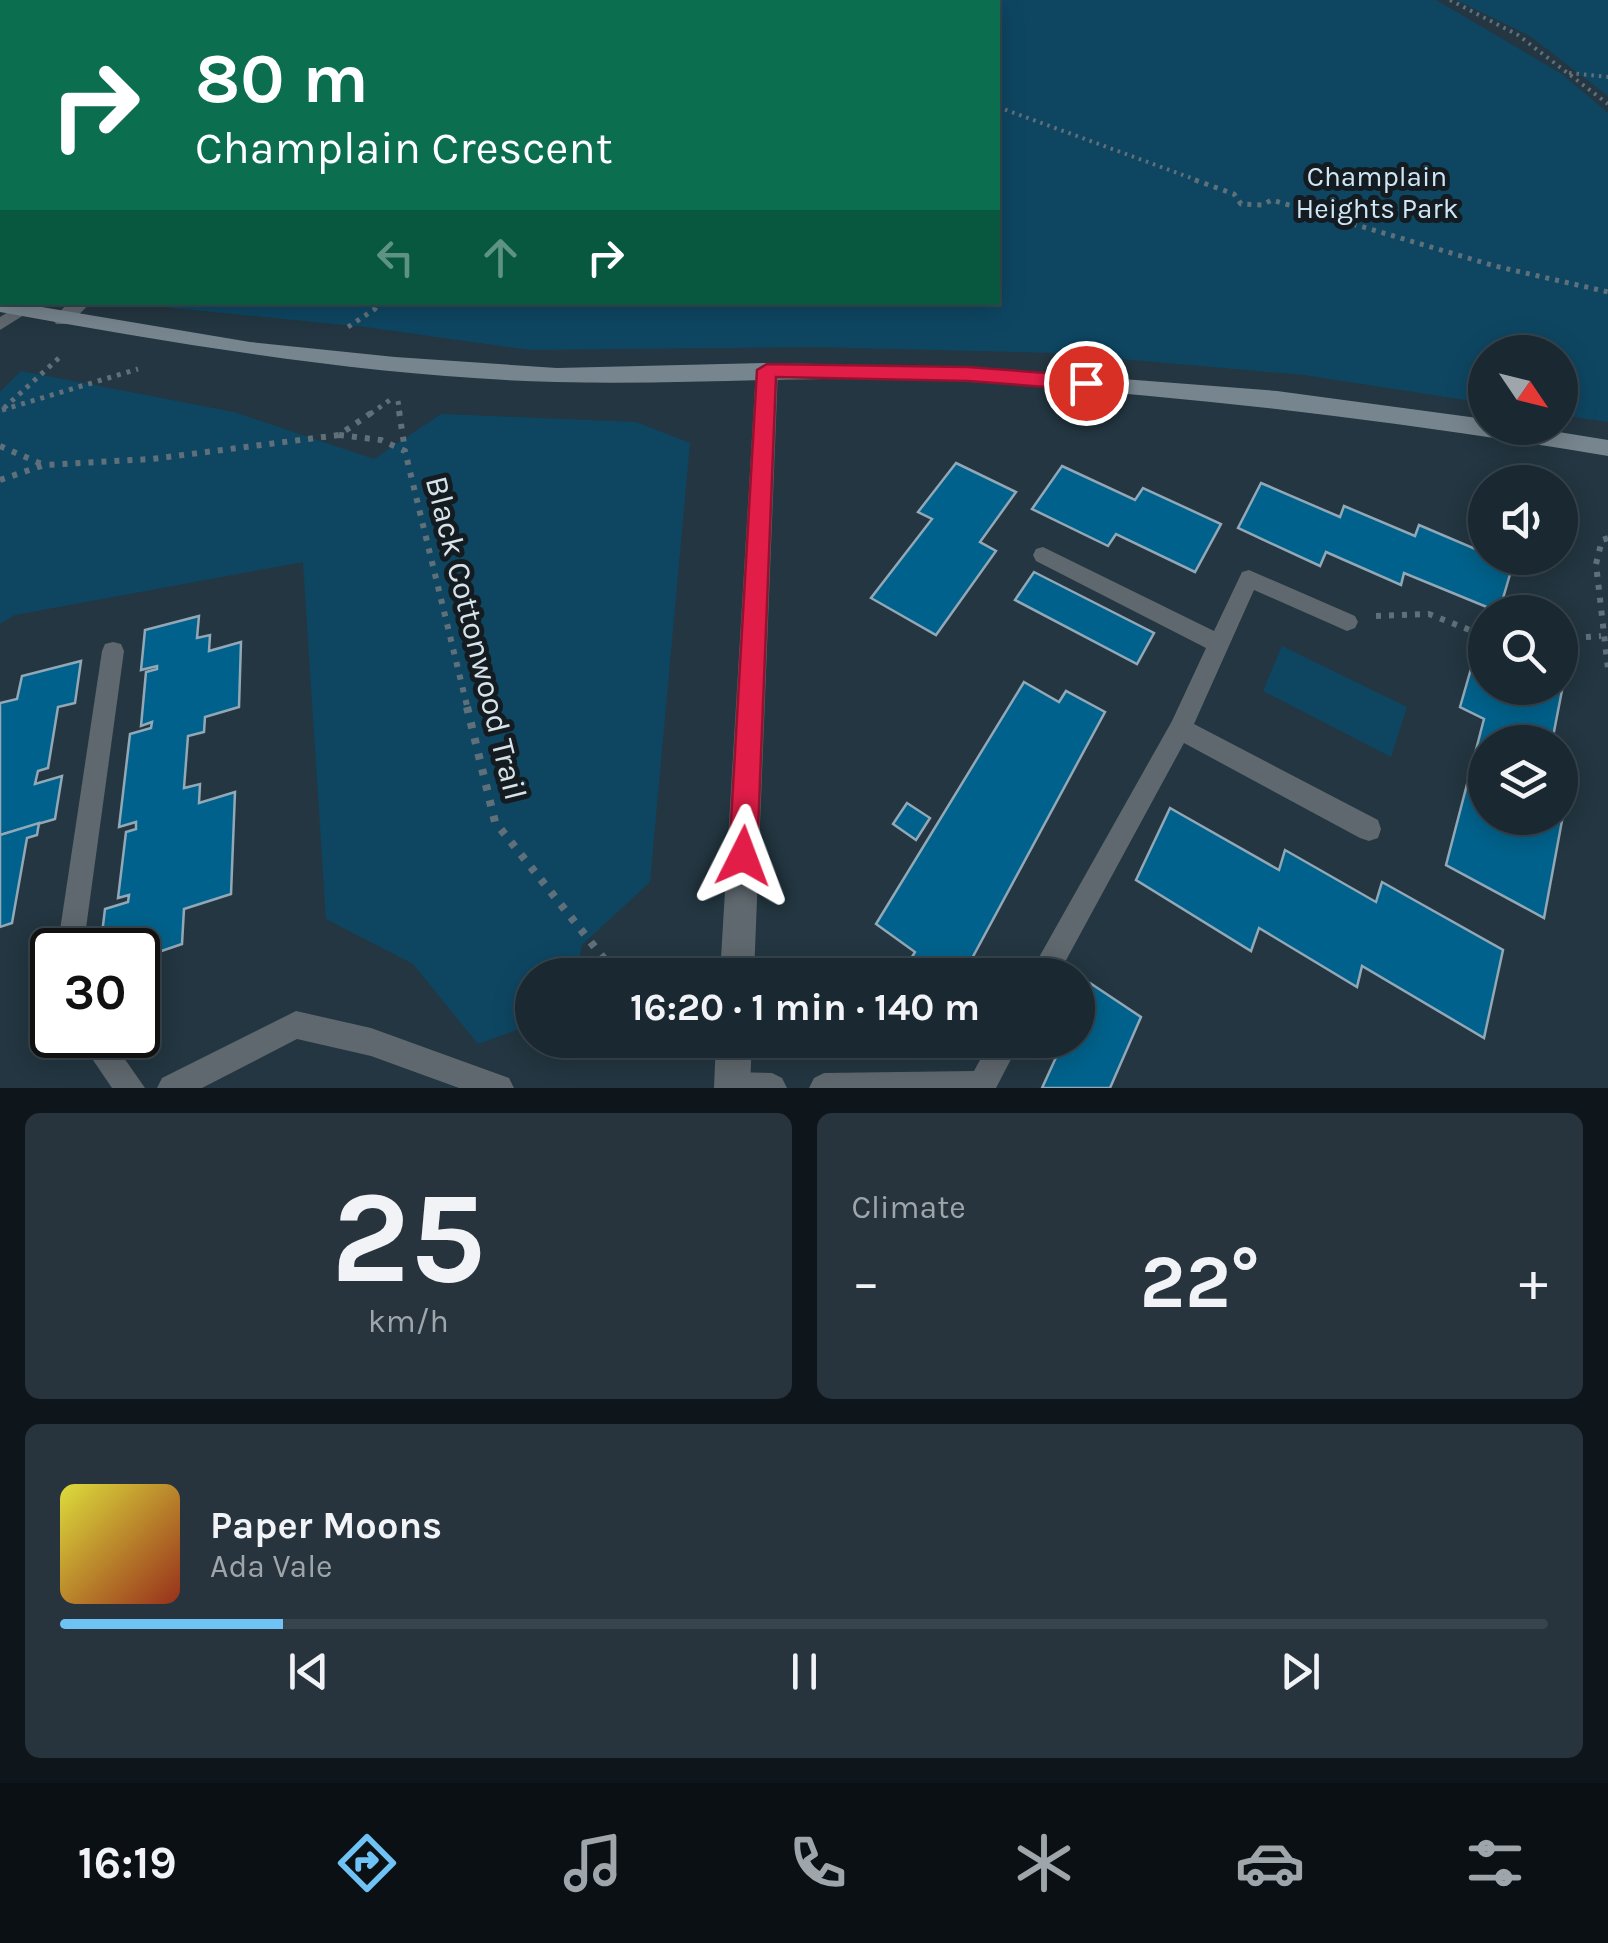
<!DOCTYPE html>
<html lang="en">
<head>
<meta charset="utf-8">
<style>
	body { margin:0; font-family:Karla,sans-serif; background:#27343d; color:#f1f3f6; height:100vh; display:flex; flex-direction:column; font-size:38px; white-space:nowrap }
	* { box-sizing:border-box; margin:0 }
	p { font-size:32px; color:#9fa6ab }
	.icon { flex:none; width:55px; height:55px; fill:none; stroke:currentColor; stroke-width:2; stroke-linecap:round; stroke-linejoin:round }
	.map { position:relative; height:1088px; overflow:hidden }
	.drawer { display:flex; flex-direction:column; gap:25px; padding:25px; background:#0e161b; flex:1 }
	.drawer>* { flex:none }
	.banner { position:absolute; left:0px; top:0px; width:1000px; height:305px; box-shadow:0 5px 25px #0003,0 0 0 2px #38444d; background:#0b6e4f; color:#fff; overflow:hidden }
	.needle { width:65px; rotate:125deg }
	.fabs { position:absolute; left:1468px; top:335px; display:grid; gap:20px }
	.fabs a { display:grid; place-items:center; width:110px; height:110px; border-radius:50%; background:#1a2831; box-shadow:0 5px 25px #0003,0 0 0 2px #38444d; font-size:50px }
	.speed { position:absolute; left:30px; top:928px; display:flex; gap:20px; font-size:50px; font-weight:700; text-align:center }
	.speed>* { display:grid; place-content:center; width:130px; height:130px; border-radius:50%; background:#1a2831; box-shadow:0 5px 25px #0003,0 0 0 2px #38444d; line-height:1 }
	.speed .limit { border:5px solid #111; border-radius:15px; background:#fff; color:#111 }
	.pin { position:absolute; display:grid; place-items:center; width:85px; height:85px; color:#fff; margin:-42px; border:5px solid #fff; border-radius:50%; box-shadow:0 2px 10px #0007 }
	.me { position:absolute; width:110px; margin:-55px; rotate:3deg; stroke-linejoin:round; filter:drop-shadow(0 0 8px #0008) }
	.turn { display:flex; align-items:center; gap:35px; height:210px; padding:0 30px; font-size:45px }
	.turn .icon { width:130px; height:130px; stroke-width:2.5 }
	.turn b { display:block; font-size:70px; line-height:85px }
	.lanes { display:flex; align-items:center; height:95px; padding:0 30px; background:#0003; justify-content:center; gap:50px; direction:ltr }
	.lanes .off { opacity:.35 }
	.big { font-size:75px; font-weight:700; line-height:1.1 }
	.drawer .card { flex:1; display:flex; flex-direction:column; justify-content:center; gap:15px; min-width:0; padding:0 35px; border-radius:15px; background:#27343d }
	.drawer .dial { align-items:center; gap:0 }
	.dial b { font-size:130px; line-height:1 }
	.song { display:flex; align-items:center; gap:30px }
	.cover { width:120px; height:120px; border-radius:15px; background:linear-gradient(135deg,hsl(60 70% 55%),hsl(10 70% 35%)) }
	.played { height:10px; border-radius:5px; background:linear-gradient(90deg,#6fc2f4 15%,#38444d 15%) }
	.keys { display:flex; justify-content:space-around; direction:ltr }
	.heat { display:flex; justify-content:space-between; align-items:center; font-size:55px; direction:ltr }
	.drawer .tiles { flex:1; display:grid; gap:25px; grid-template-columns:1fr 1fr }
	.card:last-child { grid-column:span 2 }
	.trip { position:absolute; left:515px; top:958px; width:580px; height:100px; border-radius:50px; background:#1a2831; box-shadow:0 5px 25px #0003,0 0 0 2px #38444d; font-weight:700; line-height:100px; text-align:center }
	.dock { display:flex; height:160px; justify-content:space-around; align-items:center; background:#0a1014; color:#9fa6ab }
	.dock .icon { width:70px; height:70px }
	.dock .current { color:#6fc2f4 }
	.dock b { font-size:45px; color:#f1f3f6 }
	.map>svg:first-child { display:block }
</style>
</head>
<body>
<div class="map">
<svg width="1608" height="1088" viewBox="0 0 1608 1088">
	<rect width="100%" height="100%" fill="#233641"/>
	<g fill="#0e4662">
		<path d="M0 0H594L2 2 0 89Z"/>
		<path d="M633 0H1436L1562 74 1608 113V422L1560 415V352H1485V403L1304 375 1053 353 814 347 530 350 365 327 122 303 998 302V2H627Z"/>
		<path d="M1456 0H1608V96L1530 36Z"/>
		<path d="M21 371 234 412 374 459 441 414 636 422 690 443 650 882 582 945 576 975H532V1024L478 1044 413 964 326 919 303 562 15 615 0 624V392Z"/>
		<path d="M1282 646 1407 707 1391 757 1263 691Z"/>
	</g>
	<g fill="#00628c" stroke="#92a8b6" stroke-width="2.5">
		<path d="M956 463 1016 492 980 542 996 551 936 635 871 598 932 519 918 512Z"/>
		<path d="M1062 466 1135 500 1143 488 1221 524 1195 572 1116 534 1108 546 1032 509Z"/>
		<path d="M1261 483 1340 517 1344 506 1415 536 1419 525 1485 553V558L1513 564 1499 612 1404 573 1401 585 1326 552 1320 566 1238 528Z"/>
		<path d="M1034 572 1154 633 1137 664 1015 600Z"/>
		<path d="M199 616 197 638 210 635 209 651 241 642 239 707 205 717 204 732 188 736 184 788 200 784 199 803 235 792 231 894 184 909 182 944 138 959V950H100L105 909 128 902 129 895 118 898 126 832 136 829V822L119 827 130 734 151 728 152 722 141 726 146 672 157 669V666L141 670 145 630Z"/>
		<path d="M1479 641 1485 644V688H1560V678L1564 680 1552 742H1485V818H1560V754L1573 761 1544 918 1446 865 1484 719 1460 707Z"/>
		<path d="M81 661 75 703 58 707 48 768 38 771 35 784 62 776 55 819 0 835V703L17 699 22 676Z"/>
		<path d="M1024 682 1059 702 1066 691 1105 712 963 975H910L904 970 915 952 876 924Z"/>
		<path d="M907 803 930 818 916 840 893 824Z"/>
		<path d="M1170 808 1279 870 1285 850 1376 902 1382 882 1503 950 1484 1038 1362 966 1357 987 1259 928 1251 951 1136 880Z"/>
		<path d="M39 823 37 835 27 838 12 923 0 927V835Z"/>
		<path d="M1090 983 1141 1017 1110 1088H1042L1064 1040H1078V1010Z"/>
	</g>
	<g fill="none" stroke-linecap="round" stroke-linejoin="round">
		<g stroke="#60707a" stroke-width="4" stroke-dasharray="2.5 5" stroke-linecap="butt">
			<path d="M738 0 744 2"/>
			<path d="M1450 0 1518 35 1608 104"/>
			<path d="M279 2 286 0"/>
			<path d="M301 2H311"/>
			<path d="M887 2 892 0"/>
			<path d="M1569 73 1608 77"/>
			<path d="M998 107 1202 182"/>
		</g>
		<g stroke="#60707a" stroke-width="5" stroke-dasharray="4 6" stroke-linecap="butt">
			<path d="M1195 180 1234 194 1241 204 1262 205 1272 200 1495 266 1608 292"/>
			<path d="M348 327 375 309 377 302"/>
			<path d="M398 401 400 414"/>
			<path d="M4 408 60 357"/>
			<path d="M2 410 138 369"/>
			<path d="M370 414 390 400"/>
		</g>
		<g stroke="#60707a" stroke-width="6" stroke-dasharray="5 8" stroke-linecap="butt">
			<path d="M399 411 405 450"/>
			<path d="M339 435 381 440 405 451 468 710"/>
			<path d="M0 446 44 465"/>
			<path d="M0 480 44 465 152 459 339 435 374 411"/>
			<path d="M1608 538 1602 540 1596 564 1608 669"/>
			<path d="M1376 616 1429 614 1485 636"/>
			<path d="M1560 639 1601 636"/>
		</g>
		<path stroke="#60707a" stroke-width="8" stroke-dasharray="6 10" stroke-linecap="butt" d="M467 707 495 822 617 975"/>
		<g fill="#5f686e" fill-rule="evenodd">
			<path d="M18 306 26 311 24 315 0 330V317Z"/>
			<path d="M1043 547 1214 631 1242 572 1249 570 1355 616 1358 622 1355 628 1347 631 1254 590 1194 724 1378 820 1381 829 1378 838 1369 841 1360 838 1184 743 1058 975H1029L1172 721 1206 648 1036 561 1033 555 1036 549Z"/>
			<path d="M113 642 121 644 124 651 83 950H57L102 651 105 644Z"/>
			<path d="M296 1011 371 1028 509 1078 514 1088H459L371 1056 297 1039 202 1088H157L162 1078Z"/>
			<path d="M76 1035H108L145 1088H112Z"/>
			<path d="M991 1040H1021L996 1088H809L814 1078 824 1073 974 1071Z"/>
			<path d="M732 1072 772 1073 782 1078 787 1088H718L722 1077Z"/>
		</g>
		<g fill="#5f686e" fill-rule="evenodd">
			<path d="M69 302H91L70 324H56L53 319Z"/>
			<path d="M767 363 778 370 754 975H720L756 370Z"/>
			<path d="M716 1040H752L750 1088H714Z"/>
		</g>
		<path fill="#77858e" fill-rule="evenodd" d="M0 300 250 342 395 357 557 368 767 363 968 367 1277 391 1485 419V428H1534L1608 440V456C1397 421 1185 395 971 382 832 373 694 386 556 382 368 377 184 345 0 312Z"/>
	</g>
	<path fill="#e11d48" stroke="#92132f" stroke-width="2.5" d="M767 364 968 367 1086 376 1096 383 1086 390 968 381 776 377 757 856 753 866 743 871 733 866 729 856 757 370Z"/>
	<g text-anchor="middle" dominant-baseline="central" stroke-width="10" stroke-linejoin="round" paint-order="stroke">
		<g font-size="28" fill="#cfe6f5" stroke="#141c21">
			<text x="1377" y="176">Champlain<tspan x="1377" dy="32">Heights Park</tspan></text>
		</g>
		<g font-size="32" fill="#d7e3ea" stroke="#141c21">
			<text transform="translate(476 638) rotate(76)">Black Cottonwood Trail</text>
		</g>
	</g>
</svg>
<div class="fabs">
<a><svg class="needle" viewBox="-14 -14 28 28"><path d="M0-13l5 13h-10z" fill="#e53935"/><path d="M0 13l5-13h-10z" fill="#9fa6ab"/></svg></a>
<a><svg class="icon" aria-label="sound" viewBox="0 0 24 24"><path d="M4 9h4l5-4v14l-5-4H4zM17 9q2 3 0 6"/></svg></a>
<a><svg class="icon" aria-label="search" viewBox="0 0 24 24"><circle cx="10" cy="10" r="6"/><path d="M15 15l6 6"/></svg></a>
<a><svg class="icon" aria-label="layers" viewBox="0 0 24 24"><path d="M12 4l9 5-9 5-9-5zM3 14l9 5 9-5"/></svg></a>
</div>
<div class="speed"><div class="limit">30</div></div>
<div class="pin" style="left:1086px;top:383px;background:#d93025"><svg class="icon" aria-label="arrive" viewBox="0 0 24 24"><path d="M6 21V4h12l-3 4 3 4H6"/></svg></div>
<svg class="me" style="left:743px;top:856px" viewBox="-20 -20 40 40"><path d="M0-17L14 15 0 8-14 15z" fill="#e11d48" stroke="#fff" stroke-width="4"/></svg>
<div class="trip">16:20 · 1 min · 140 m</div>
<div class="banner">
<div class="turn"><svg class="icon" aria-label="right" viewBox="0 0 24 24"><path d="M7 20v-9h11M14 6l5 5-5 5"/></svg><div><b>80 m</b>Champlain Crescent</div></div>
<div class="lanes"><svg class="icon off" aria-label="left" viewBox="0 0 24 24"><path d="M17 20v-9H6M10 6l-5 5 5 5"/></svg><svg class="icon off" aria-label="ahead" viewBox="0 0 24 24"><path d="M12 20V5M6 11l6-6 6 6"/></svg><svg class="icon" aria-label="right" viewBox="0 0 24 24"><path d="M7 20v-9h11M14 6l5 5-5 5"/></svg></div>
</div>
</div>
<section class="drawer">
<div class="tiles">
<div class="card dial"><b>25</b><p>km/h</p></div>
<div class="card"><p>Climate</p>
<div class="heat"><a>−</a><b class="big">22°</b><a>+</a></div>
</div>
<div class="card">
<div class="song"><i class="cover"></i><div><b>Paper Moons</b><p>Ada Vale</p></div></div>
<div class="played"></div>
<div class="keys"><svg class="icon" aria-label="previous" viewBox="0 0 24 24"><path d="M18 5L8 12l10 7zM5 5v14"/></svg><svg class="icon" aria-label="pause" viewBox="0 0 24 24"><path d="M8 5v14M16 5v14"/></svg><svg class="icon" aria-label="next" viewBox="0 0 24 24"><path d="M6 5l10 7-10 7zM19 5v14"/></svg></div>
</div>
</div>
</section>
<nav class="dock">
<b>16:19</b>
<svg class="icon current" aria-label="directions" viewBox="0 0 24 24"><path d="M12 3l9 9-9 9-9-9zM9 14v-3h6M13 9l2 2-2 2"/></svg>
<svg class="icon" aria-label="music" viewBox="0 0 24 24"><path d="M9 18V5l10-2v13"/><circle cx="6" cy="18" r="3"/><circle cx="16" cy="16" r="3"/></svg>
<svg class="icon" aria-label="phone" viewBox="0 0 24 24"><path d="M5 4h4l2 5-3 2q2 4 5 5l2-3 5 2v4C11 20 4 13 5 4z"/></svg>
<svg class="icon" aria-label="climate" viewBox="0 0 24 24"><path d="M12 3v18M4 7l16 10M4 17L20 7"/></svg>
<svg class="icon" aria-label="car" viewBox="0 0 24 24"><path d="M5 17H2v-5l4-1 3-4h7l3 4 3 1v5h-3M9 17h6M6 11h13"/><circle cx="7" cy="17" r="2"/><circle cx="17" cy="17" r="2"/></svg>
<svg class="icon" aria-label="filters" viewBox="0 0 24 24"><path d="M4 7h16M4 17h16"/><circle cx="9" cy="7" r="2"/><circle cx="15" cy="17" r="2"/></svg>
</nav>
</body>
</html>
